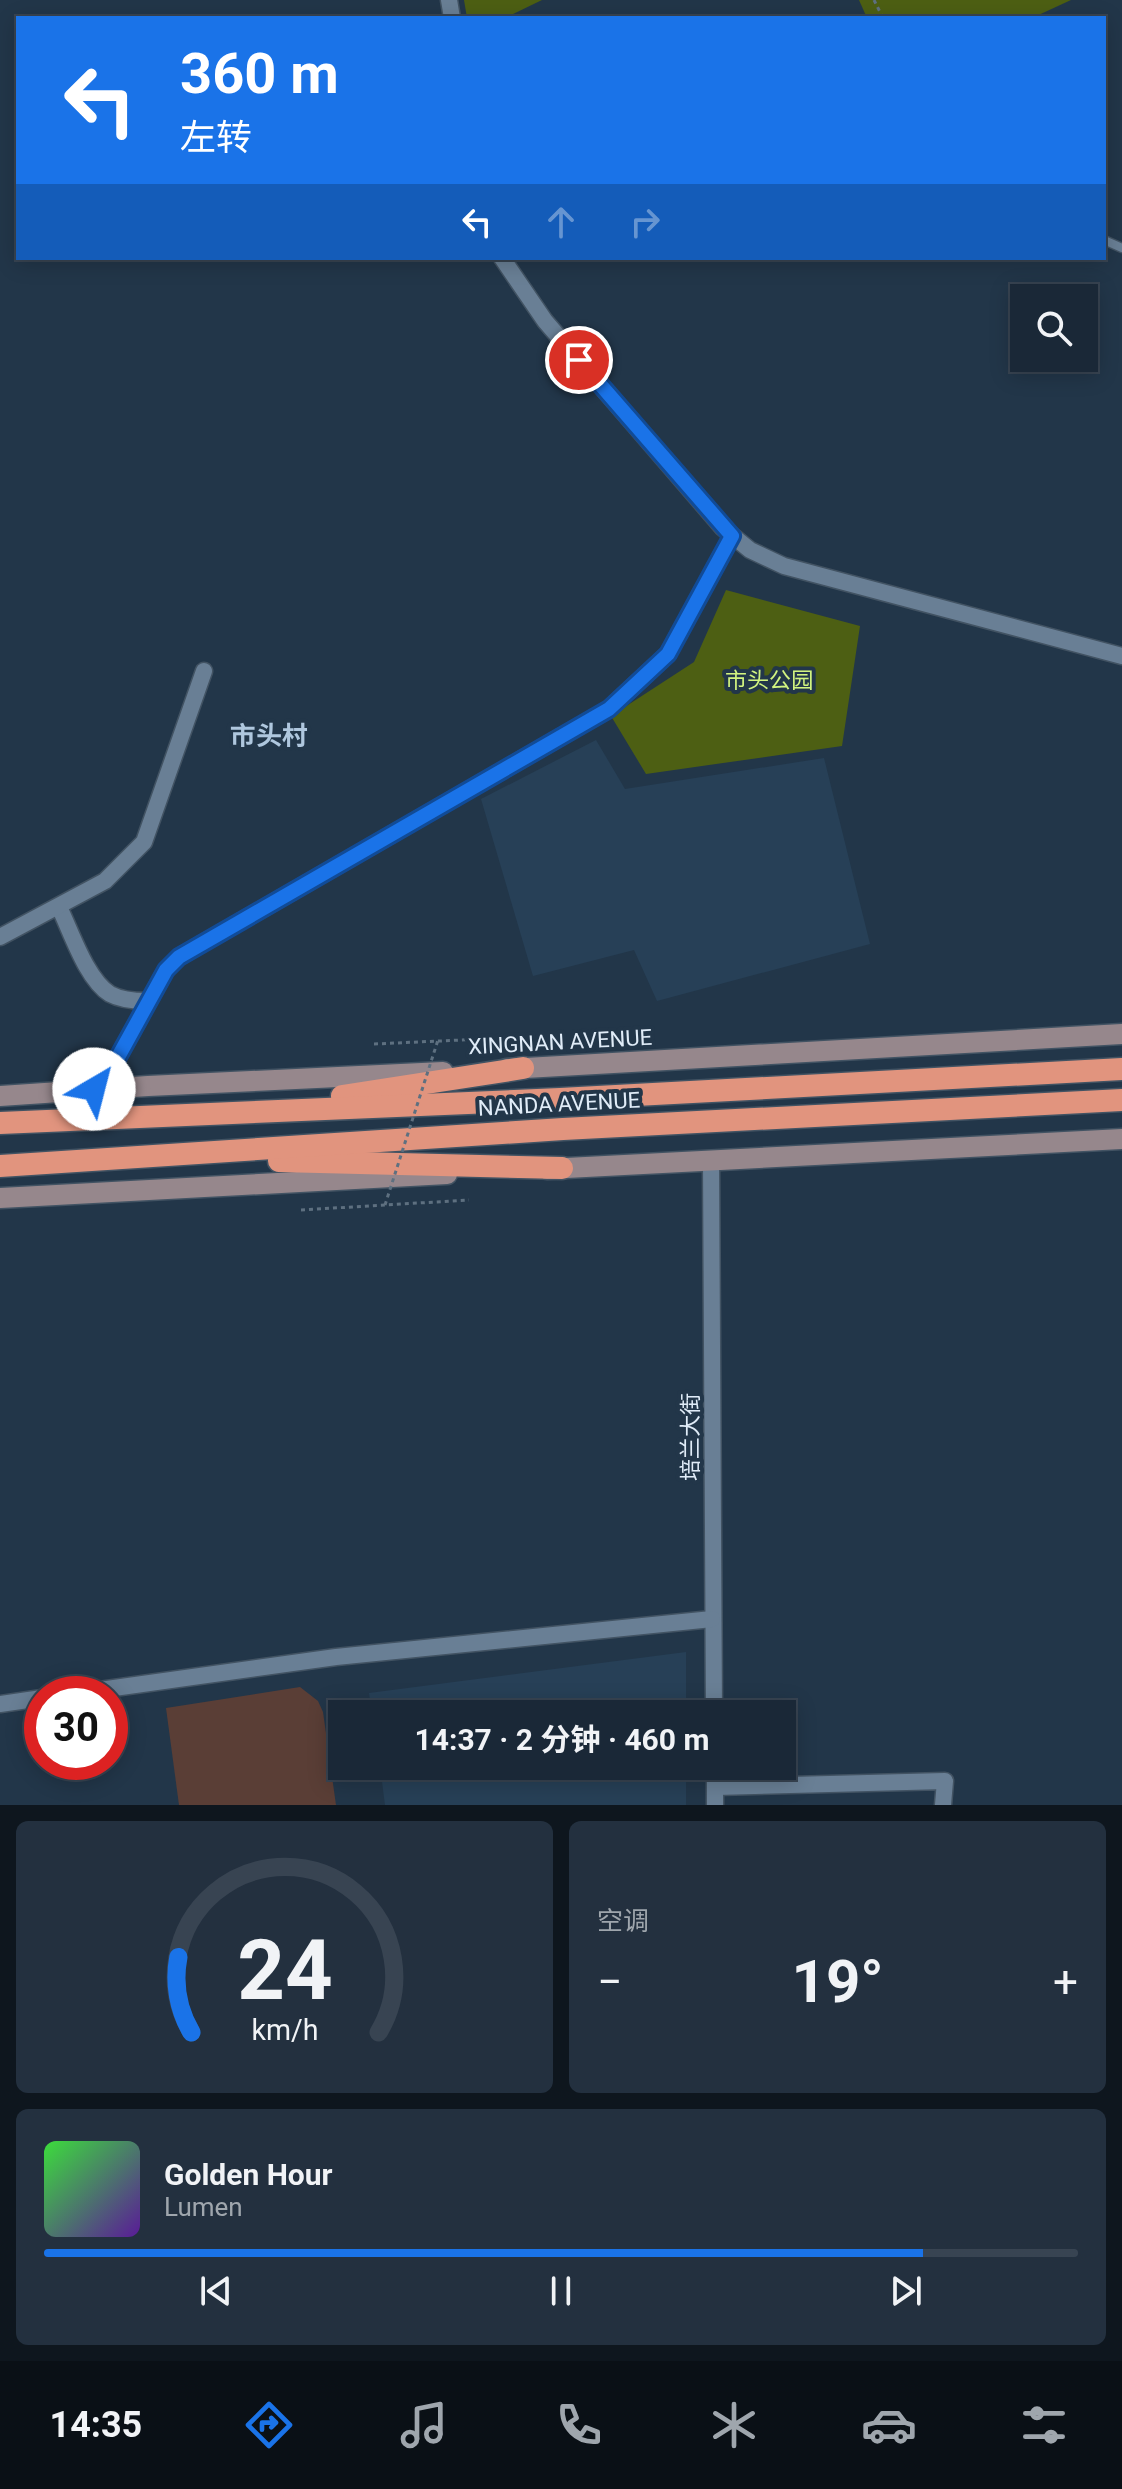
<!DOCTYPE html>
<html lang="zh">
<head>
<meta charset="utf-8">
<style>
	body { margin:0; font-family:Roboto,"Noto Sans SC",sans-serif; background:#23303f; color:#f1f3f6; height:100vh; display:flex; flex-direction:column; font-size:30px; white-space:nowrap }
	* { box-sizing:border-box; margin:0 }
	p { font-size:26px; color:#9fa6ad }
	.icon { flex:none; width:44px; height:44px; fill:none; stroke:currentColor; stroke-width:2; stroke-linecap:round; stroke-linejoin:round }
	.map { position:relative; height:1805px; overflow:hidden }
	.sheet { display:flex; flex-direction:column; gap:16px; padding:16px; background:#0e161e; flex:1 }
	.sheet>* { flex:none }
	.top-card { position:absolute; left:16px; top:16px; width:1090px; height:244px; border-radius:0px; box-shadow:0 4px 20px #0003,0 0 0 2px #384452; background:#1a73e8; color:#fff; overflow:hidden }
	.tools { position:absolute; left:1010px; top:284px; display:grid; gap:16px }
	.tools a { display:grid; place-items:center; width:88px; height:88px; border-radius:0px; background:#1a2837; box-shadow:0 4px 20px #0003,0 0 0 2px #384452; font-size:40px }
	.speed { position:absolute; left:24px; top:1676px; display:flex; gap:16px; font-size:40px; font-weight:700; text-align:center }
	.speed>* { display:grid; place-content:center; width:104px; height:104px; border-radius:50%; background:#1a2837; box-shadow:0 4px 20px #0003,0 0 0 2px #384452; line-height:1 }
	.speed .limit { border:12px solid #d22; background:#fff; color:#111 }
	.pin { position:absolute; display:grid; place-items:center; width:68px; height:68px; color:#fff; margin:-34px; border:4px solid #fff; border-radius:50%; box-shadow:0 2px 8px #0007 }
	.me { position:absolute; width:88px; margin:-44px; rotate:37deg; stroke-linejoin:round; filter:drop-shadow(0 0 6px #0008) }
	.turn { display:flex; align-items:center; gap:28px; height:168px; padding:0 32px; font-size:36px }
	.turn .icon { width:104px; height:104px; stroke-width:2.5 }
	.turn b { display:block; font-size:56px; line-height:68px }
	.lanes { display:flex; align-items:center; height:76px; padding:0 32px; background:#0003; justify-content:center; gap:40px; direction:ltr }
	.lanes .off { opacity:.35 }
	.big { font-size:60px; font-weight:700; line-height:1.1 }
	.sheet .card { flex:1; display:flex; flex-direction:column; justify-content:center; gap:12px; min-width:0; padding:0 28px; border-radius:12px; background:#23303f }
	.sheet .dial { align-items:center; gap:0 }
	.dial svg { height:208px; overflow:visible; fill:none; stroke:#384452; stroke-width:7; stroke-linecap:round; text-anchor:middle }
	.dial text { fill:#f1f3f6; stroke:none }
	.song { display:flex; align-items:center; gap:24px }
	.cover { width:96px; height:96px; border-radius:12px; background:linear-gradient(135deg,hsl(120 70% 55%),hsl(270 70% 35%)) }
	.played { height:8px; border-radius:4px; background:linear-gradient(90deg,#1a73e8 85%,#384452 85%) }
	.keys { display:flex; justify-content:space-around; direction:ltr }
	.heat { display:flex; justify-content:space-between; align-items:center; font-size:44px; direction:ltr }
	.sheet .tiles { flex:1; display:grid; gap:16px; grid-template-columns:1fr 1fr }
	.card:last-child { grid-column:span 2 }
	.trip { position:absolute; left:328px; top:1700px; width:468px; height:80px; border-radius:0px; background:#1a2837; box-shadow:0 4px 20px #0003,0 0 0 2px #384452; font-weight:700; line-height:80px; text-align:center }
	.tab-bar { display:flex; height:128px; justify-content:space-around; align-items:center; background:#0a1016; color:#9fa6ad }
	.tab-bar .icon { width:56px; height:56px }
	.tab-bar .active { color:#1a73e8 }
	.tab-bar b { font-size:36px; color:#f1f3f6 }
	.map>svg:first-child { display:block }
</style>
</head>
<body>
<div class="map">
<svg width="1122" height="1805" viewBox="0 0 1122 1805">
	<rect width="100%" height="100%" fill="#223649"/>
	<g fill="#274057">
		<path d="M596 740 625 789 824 758 870 944 657 1001 634 950 533 976 481 799Z"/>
		<path d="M686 1652V1714H372L369 1693Z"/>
		<path d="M380 1766H686V1805H385Z"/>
	</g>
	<g fill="#4d5f13">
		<path d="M464 0H542L505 18H467Z"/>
		<path d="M859 0H1071L1032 18H867Z"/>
		<path d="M726 590 860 626 842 746 646 774 611 716 694 662Z"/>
	</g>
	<path fill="#5a3e36" d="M300 1687 318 1701 323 1712 336 1805H179L166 1708Z"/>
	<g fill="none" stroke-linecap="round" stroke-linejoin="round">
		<g stroke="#425363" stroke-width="11">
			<path id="service" d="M1104 240 1122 248"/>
		</g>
		<g stroke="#425363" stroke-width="19">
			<g id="minor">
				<path d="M449 0 452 18"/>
				<path d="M502 258 545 321 723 528 750 550 784 566 1122 656"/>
				<path d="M59 907C71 931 86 979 110 994 121 1000 135 1001 147 1001"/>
				<path d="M0 937 105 881 144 842 204 671"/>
				<path d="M94 1089 112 1068 166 970 179 957 609 709 668 654 732 536"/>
				<path d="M711 1160 714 1714"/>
				<path d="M71 1694 336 1657 712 1619"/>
				<path d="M0 1704 42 1698"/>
				<path d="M716 1787 945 1781 943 1805"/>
				<path d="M715 1805V1766"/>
			</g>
		</g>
		<g stroke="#425363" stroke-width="23">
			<g id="secondary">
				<path d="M507 1069 1122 1034"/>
				<path d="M0 1096 148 1086 443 1072"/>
				<path d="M547 1169 1122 1139"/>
				<path d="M0 1198 447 1174"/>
			</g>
		</g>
		<g stroke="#425363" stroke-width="25">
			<g id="trunk">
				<path d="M342 1096 523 1068"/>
				<path d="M0 1123 560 1099 1122 1069"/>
				<path d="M279 1161 562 1168"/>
				<path d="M0 1166 563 1129 1122 1100"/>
			</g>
		</g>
		<g stroke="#5e7080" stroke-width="3" stroke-dasharray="4 4" stroke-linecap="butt">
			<path d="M874 0 883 18"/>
			<path d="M374 1044 505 1038"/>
			<path d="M301 1210 469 1200"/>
		</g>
		<use href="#service" stroke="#697f95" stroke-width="8"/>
		<use href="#minor" stroke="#697f95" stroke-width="16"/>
		<use href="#secondary" stroke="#96878c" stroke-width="20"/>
		<use href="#trunk" stroke="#e1947e" stroke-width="22"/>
		<path stroke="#5e7080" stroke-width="3" stroke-dasharray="4 4" stroke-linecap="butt" d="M385 1205 438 1040"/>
	</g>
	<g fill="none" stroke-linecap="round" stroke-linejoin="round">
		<g stroke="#114b97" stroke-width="20">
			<path id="route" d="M94 1089 112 1068 166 970 179 957 609 709 668 654 732 536 579 360"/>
		</g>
		<use href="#route" stroke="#1a73e8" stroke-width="14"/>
	</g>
	<g text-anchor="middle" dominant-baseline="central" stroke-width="8" stroke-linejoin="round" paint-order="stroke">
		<g font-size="22" fill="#d2f480" stroke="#223649">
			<text x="769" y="680">市头公园</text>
		</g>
		<g font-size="22" fill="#e0ecf8" stroke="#223649">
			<text transform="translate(560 1042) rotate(-3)">XINGNAN AVENUE</text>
			<text transform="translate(559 1104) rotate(-3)">NANDA AVENUE</text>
			<text transform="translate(690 1437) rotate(-90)">培兰大街</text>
		</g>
		<g font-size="26" font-weight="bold" fill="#afc7de" stroke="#223649">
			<text x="269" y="736">市头村</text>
		</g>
	</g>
</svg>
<div class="tools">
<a><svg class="icon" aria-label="search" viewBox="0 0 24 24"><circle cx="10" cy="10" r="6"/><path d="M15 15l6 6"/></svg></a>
</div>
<div class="speed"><div class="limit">30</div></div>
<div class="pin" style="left:579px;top:360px;background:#d93025"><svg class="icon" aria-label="arrive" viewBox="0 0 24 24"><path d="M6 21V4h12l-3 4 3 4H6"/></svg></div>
<svg class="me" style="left:94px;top:1089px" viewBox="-20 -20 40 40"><circle r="19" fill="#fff"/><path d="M0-13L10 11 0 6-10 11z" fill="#1a73e8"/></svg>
<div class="trip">14:37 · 2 分钟 · 460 m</div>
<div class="top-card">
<div class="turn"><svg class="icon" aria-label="left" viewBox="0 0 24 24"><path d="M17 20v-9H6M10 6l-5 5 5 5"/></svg><div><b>360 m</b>左转</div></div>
<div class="lanes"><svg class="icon" aria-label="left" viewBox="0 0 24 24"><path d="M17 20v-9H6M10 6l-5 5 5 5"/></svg><svg class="icon off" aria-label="ahead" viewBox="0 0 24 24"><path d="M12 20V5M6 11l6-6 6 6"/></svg><svg class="icon off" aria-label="right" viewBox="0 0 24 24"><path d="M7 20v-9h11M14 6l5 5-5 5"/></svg></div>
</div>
</div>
<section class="sheet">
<div class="tiles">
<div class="card dial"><svg viewBox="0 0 100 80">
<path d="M14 69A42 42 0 1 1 86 69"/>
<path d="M14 69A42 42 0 0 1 9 40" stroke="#1a73e8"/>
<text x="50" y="56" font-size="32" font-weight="700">24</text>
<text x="50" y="72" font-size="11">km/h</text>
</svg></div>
<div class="card"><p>空调</p>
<div class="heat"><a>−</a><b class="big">19°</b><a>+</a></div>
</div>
<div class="card">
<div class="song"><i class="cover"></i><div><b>Golden Hour</b><p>Lumen</p></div></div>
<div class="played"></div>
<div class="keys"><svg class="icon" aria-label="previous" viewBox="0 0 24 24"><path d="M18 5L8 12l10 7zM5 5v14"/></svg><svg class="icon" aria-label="pause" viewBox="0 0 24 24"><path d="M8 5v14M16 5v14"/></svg><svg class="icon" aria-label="next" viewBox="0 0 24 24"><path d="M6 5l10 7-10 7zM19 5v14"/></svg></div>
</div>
</div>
</section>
<nav class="tab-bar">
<b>14:35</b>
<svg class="icon active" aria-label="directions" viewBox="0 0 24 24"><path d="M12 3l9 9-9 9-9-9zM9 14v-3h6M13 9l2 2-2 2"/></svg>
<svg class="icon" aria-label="music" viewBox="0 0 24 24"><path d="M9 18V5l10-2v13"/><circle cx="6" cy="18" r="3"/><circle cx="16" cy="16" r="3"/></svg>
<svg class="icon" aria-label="phone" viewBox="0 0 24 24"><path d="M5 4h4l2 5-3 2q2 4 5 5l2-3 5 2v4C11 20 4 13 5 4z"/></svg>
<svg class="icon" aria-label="climate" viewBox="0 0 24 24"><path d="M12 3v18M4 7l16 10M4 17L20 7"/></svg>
<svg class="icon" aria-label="car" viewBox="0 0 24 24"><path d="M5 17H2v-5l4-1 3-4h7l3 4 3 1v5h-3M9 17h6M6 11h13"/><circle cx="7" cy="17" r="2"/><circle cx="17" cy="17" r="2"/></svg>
<svg class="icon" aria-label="filters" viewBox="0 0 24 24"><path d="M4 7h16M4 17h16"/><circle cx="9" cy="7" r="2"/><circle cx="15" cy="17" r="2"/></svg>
</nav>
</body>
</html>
